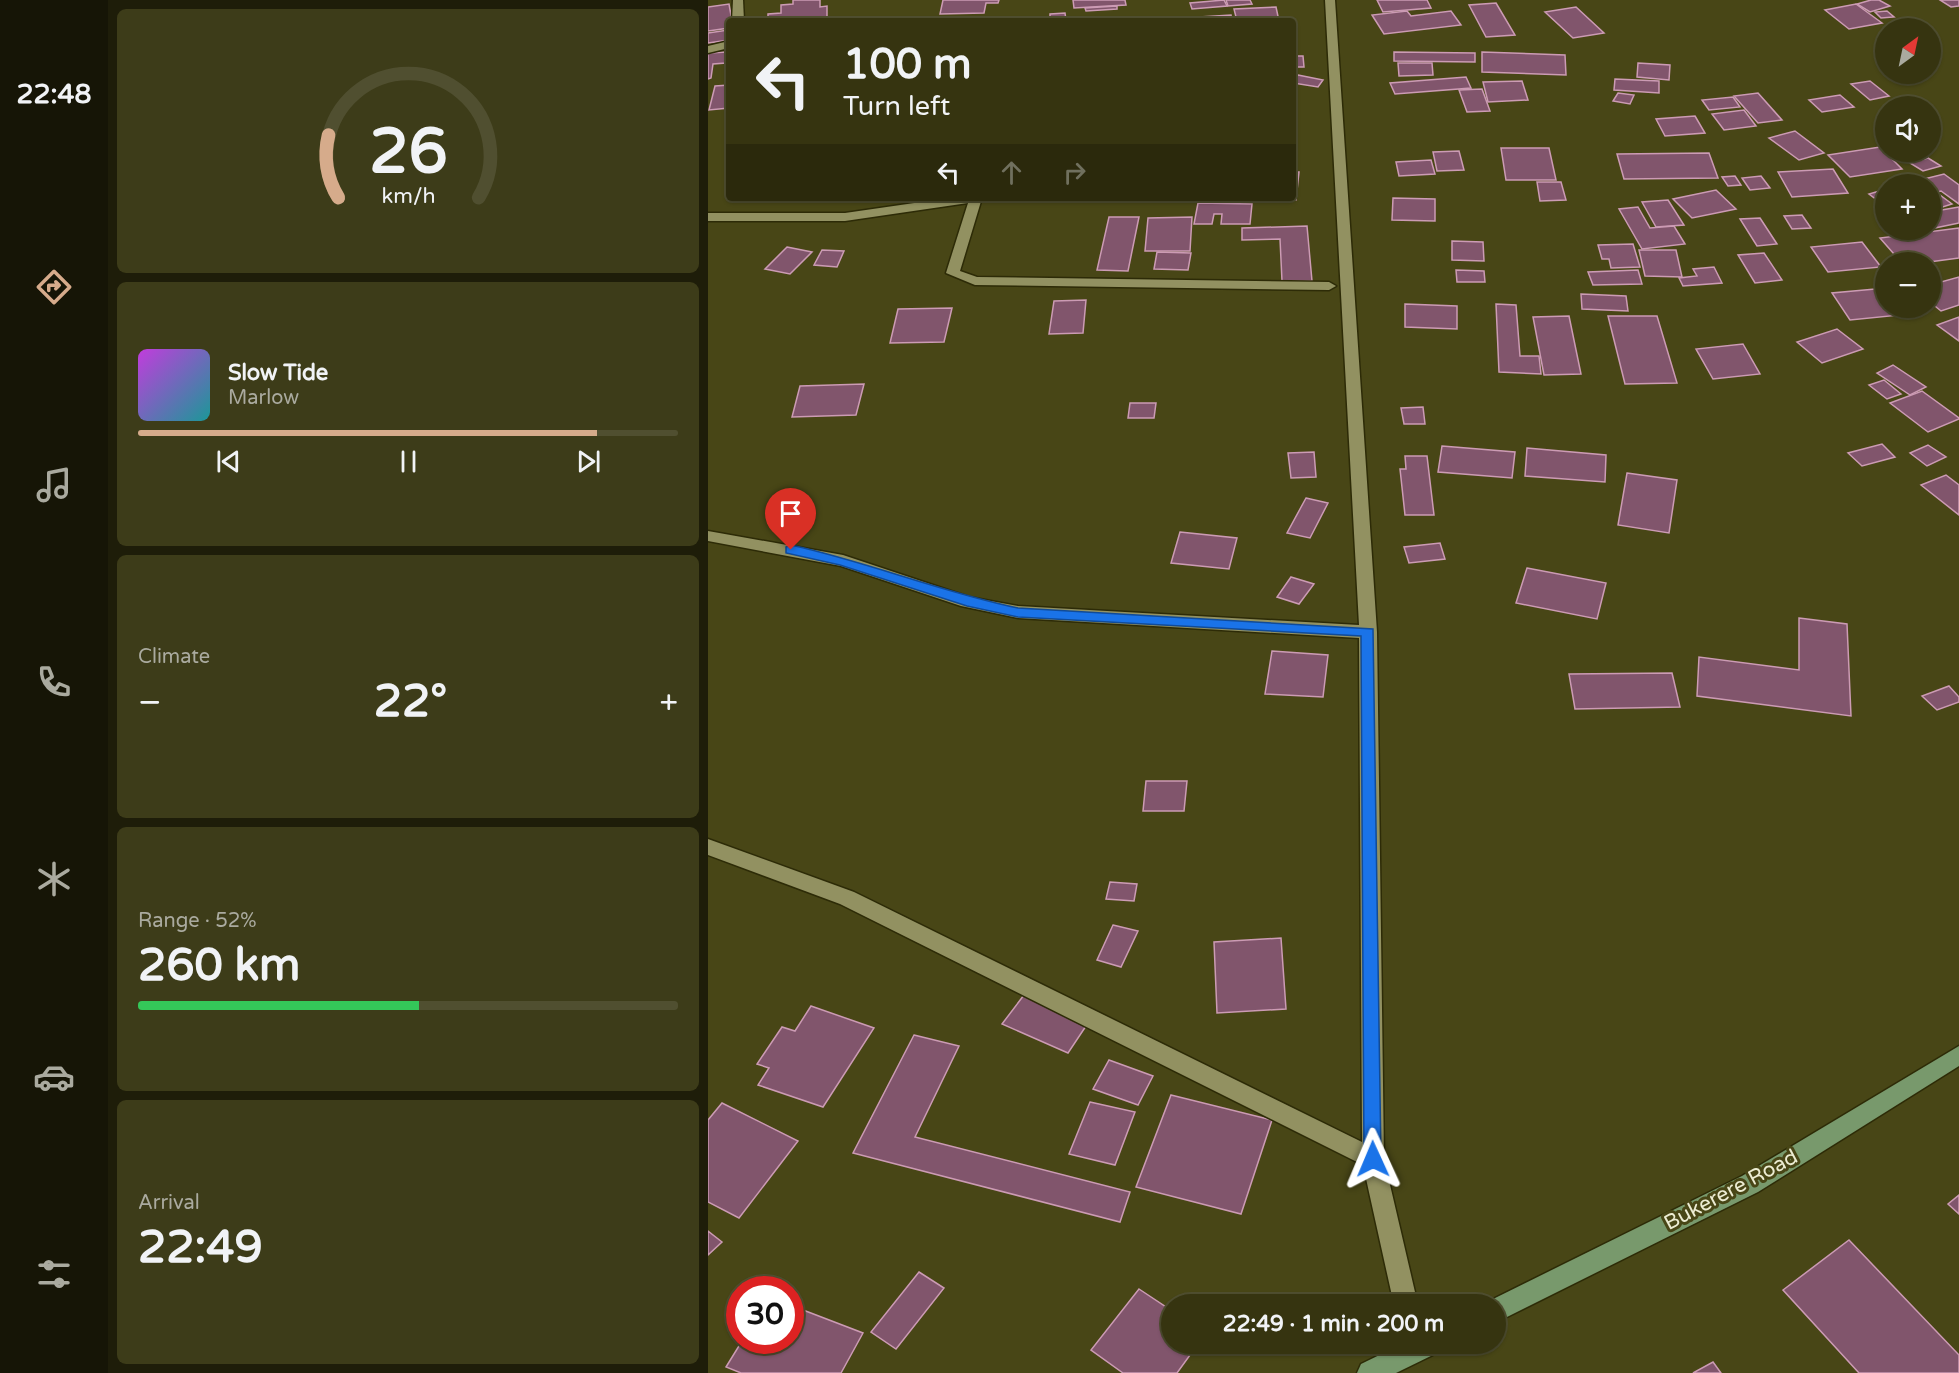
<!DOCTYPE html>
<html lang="en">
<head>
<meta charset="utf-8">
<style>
	body { margin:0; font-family:"Varela Round",sans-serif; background:#3d3c19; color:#f1f3f6; height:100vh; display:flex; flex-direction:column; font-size:22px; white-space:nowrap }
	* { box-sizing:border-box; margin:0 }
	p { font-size:20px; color:#aaaa9f }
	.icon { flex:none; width:33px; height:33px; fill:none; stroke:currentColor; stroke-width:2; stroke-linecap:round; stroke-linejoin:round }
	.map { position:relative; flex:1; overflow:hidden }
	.details { display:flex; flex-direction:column; gap:9px; padding:9px; background:#1e1d09; width:600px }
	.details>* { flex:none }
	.top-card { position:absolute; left:18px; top:18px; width:570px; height:183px; border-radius:6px; box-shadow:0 2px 4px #0004,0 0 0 2px #504f30; background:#363410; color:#f1f3f6; overflow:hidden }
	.needle { width:39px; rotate:33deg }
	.controls { position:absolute; left:1167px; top:18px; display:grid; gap:12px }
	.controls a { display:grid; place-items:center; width:66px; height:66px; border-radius:50%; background:#363410; box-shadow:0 2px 4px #0004,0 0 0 2px #504f30; font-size:30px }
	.speed { position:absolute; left:18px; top:1276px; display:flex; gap:12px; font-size:30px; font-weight:700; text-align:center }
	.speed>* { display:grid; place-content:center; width:78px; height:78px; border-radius:50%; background:#363410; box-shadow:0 2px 4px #0004,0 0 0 2px #504f30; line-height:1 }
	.speed .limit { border:9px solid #d22; background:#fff; color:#111 }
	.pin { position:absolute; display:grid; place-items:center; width:51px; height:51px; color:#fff; margin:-62px -26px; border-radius:50% 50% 50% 0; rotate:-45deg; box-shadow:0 0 6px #0007 }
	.pin .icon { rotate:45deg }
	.me { position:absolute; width:66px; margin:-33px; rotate:359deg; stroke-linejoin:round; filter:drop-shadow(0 0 4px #0008) }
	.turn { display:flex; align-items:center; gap:21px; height:126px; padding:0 18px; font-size:27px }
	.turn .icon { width:78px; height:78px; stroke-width:2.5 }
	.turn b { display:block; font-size:42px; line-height:51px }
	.lanes { display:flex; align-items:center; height:57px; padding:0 18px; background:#0003; justify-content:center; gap:30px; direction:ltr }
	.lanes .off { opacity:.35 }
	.big { font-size:45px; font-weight:700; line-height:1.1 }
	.details .card { flex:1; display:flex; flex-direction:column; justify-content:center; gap:9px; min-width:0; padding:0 21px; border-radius:9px; background:#3d3c19 }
	.details .dial { align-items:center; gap:0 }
	.dial svg { height:156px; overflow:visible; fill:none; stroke:#504f30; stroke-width:7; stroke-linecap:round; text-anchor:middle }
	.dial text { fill:#f1f3f6; stroke:none }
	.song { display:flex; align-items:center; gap:18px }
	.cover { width:72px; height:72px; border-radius:9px; background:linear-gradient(135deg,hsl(290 70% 55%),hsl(180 70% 35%)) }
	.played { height:6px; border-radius:3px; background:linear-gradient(90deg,#d6ab8b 85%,#504f30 85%) }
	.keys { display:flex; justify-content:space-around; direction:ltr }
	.heat { display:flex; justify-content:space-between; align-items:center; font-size:33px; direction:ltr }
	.charge { height:9px; border-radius:4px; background:linear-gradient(90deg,#34c759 52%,#504f30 0) }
	.trip { position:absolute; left:453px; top:1294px; width:345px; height:60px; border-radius:30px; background:#363410; box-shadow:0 2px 4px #0004,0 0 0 2px #504f30; font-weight:700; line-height:60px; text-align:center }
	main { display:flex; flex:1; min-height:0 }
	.menu { display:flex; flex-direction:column; width:108px; justify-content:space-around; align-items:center; background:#161506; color:#aaaa9f }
	.menu .icon { width:42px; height:42px }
	.menu .on { color:#d6ab8b }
	.menu b { font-size:27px; color:#f1f3f6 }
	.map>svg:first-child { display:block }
</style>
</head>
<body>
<main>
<nav class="menu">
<b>22:48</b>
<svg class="icon on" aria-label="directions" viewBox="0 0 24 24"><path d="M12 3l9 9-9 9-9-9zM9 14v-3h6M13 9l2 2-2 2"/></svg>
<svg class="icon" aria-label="music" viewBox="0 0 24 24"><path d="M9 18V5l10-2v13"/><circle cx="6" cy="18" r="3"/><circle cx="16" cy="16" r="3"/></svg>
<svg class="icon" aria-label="phone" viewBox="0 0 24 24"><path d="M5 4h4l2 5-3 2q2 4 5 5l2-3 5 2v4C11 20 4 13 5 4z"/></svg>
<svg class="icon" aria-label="climate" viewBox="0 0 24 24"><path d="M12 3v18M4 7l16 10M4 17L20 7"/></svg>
<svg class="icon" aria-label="car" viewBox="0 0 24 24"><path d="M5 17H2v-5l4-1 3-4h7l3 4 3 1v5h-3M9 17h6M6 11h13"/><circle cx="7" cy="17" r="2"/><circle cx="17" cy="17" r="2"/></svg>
<svg class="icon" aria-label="filters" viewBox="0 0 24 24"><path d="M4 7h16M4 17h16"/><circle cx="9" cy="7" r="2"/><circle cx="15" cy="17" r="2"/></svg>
</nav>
<section class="details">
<div class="card dial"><svg viewBox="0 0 100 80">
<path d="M14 69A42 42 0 1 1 86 69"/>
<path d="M14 69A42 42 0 0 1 9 37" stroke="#d6ab8b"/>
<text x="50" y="56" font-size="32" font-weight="700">26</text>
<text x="50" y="72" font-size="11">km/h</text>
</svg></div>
<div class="card">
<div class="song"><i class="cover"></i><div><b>Slow Tide</b><p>Marlow</p></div></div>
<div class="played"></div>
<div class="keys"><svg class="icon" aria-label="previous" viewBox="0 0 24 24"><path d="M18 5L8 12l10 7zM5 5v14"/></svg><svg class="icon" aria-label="pause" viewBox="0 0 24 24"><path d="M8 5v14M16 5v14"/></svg><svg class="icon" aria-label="next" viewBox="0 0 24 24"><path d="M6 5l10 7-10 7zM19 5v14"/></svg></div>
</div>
<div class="card"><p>Climate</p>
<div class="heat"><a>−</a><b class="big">22°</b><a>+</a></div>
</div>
<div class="card"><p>Range · 52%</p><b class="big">260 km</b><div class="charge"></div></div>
<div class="card"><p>Arrival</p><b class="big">22:49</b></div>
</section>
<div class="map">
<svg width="1251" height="1373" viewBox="0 0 1251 1373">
	<rect width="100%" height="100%" fill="#484616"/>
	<g fill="#81556c" stroke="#cc9bb4" stroke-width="1.5">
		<path d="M85 0H112V7L119 6V17L98 21H60V14L73 13V5L85 4Z"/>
		<path d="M235 0H291L290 3H278L276 13 232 14Z"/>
		<path d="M365 0H417L418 5 366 8Z"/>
		<path d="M516 0 519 6 484 9 482 3Z"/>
		<path d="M518 0H542L544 4 520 6Z"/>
		<path d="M669 0H719L723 8 675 12Z"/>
		<path d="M1163 0H1171L1182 6 1162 12 1149 4Z"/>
		<path d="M1232 0H1251V6L1243 7Z"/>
		<path d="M788 3 807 35 778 37 761 5Z"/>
		<path d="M21 4 24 21H21V28L0 31V7Z"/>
		<path d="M1148 4 1174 23 1141 29 1117 10Z"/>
		<path d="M409 6V9L378 11 377 8Z"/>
		<path d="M568 7 571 21H529L526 9Z"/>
		<path d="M868 7 896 33 865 38 837 12Z"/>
		<path d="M699 11 703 16 743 11 753 25 676 34 664 15Z"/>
		<path d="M1179 11 1186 17 1173 18 1167 12Z"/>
		<path d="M357 13 358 20 342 21V14Z"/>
		<path d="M523 15 524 21H425Z"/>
		<path d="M20 30 21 40 0 43V33Z"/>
		<path d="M19 52 18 63 5 64 3 78 0 79V53Z"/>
		<path d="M686 52 767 53V62L686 61Z"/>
		<path d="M774 52 857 55 858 75 774 72Z"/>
		<path d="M585 56H595L596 67H585Z"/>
		<path d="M690 63H724L725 75 691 76Z"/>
		<path d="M930 63 962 65 961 80 929 77Z"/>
		<path d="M590 75 615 80 610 87 585 83Z"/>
		<path d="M758 77 763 88 687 94 682 83Z"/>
		<path d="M907 79 951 81V93L906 90Z"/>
		<path d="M814 81 820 100 780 102 775 82Z"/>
		<path d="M1162 81 1181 96 1162 100 1143 84Z"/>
		<path d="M21 85V108L1 110 7 86Z"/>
		<path d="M774 89 782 111 759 112 751 90Z"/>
		<path d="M910 93 926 95 922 104 905 101Z"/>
		<path d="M1050 93 1074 120 1050 123 1026 96Z"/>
		<path d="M1132 95 1146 107 1114 112 1101 100Z"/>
		<path d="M1025 97 1032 107 1001 110 994 100Z"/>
		<path d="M1036 110 1048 126 1016 130 1004 114Z"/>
		<path d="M987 116 997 133 957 136 948 119Z"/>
		<path d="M1087 131 1116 153 1091 160 1061 138Z"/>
		<path d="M1172 147 1194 169 1142 177 1120 155Z"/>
		<path d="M793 148H841L848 180H798Z"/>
		<path d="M751 151 756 170 729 171 725 152Z"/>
		<path d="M1001 153 1010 178 916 179 909 154Z"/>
		<path d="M1220 158 1233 166 1215 171 1202 163Z"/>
		<path d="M723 160 727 174 691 176 688 162Z"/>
		<path d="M1125 169 1140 193 1084 197 1070 172Z"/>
		<path d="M585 172H591L588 200 514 198H585Z"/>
		<path d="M1236 174 1251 185V204L1233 191 1222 194V184H1196Z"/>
		<path d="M1027 176 1033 185 1020 186 1014 177Z"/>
		<path d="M1053 176 1062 188 1042 190 1034 178Z"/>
		<path d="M829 182H853L858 200 832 201Z"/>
		<path d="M1178 189 1177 206 1161 194Z"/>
		<path d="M1008 190 1028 209 984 218 965 199Z"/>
		<path d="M1232 195 1244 204 1222 211V198Z"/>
		<path d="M685 198 727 199V221L684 220Z"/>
		<path d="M960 200 976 225 948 227 934 202Z"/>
		<path d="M490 203 544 204 542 224H513L514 214H506L504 224H486Z"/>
		<path d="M930 207 942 228 966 226 977 244 934 249 911 209Z"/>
		<path d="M1251 207V223L1222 229V212Z"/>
		<path d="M1094 215 1103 228 1084 229 1076 216Z"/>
		<path d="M401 217H431L420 271 389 270Z"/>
		<path d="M484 217 482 251H437L440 218Z"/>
		<path d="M1052 218 1069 244 1049 246 1032 219Z"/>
		<path d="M599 226 604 281H574L572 239 534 240V228Z"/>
		<path d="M1251 228V258L1221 262H1193L1172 238Z"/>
		<path d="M1180 230H1219L1188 236Z"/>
		<path d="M744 241 775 242 776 261 744 260Z"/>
		<path d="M1154 242 1173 267 1120 272 1103 247Z"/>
		<path d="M925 244 932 267 903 268 901 259H894L890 245Z"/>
		<path d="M79 247 104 252 82 274 57 269Z"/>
		<path d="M114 250 136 251 129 267 106 265Z"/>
		<path d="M931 250H968L974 277 937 276Z"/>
		<path d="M449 252 483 253 480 270 446 269Z"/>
		<path d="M1056 253 1074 280 1047 283 1030 255Z"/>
		<path d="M1006 267 1014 283 975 286 971 278 989 276 985 269Z"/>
		<path d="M748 270 776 271 777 282H749Z"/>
		<path d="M930 270 934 284 885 285 880 272Z"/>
		<path d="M1251 277V305L1233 311 1222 302V285Z"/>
		<path d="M1178 288V308H1197L1202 314 1142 320 1124 293Z"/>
		<path d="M873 294 918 296 920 311 874 309Z"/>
		<path d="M378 300 375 333 341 334 346 301Z"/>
		<path d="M697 304 749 306V329L697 327Z"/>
		<path d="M788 304 808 305 812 356H831L833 374 791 372Z"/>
		<path d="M244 308 236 342 182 343 190 309Z"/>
		<path d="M861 316 873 374 836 375 825 317Z"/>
		<path d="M900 316H949L969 383 917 384Z"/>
		<path d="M1251 317V341L1229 325Z"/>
		<path d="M1129 329 1155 349 1114 363 1089 342Z"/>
		<path d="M1035 344 1052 374 1005 379 988 349Z"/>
		<path d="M1185 365 1218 387 1202 395 1169 373Z"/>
		<path d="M1176 380 1193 394 1179 399 1161 385Z"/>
		<path d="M156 384 148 415 84 417 92 386Z"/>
		<path d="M1214 391 1251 418V419L1220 432 1182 403Z"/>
		<path d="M422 403H448L446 418H420Z"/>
		<path d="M715 407 717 424H696L693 408Z"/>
		<path d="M1174 444 1187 457 1154 466 1140 453Z"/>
		<path d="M1220 445 1238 457 1219 466 1202 453Z"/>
		<path d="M734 446 807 452 804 478 730 472Z"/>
		<path d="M819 448 898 455 897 482 817 476Z"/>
		<path d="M606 452 608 477 583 478 580 453Z"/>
		<path d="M697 456H719L726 515H697L692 469H698Z"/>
		<path d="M919 473 969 480 961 533 910 525Z"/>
		<path d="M1238 475 1251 485V515L1213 485Z"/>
		<path d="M598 498 620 503 602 538 579 533Z"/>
		<path d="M472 532 529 538 521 569 463 563Z"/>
		<path d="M732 543 737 559 701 563 696 547Z"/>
		<path d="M819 568 898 583 889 619 808 603Z"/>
		<path d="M583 577 606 584 591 604 569 597Z"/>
		<path d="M1091 618 1139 624 1143 716 989 696 991 657 1091 670Z"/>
		<path d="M564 651 620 655 615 697 557 694Z"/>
		<path d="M964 673 972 707 867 709 861 674Z"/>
		<path d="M1241 686 1251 697V702L1229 710 1214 696Z"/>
		<path d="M438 781H479L476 811H435Z"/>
		<path d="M402 882 429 884 426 901 398 899Z"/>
		<path d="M405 925 430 931 413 967 389 960Z"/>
		<path d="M573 938 578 1009 509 1013 506 942Z"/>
		<path d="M316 995 380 1023 360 1053 294 1024Z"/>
		<path d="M103 1006 166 1028 115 1107 50 1085 61 1068 49 1064 74 1027 87 1031Z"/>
		<path d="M206 1035 251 1046 207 1137 422 1192 412 1222 145 1153Z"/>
		<path d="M401 1060 445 1076 430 1105 385 1089Z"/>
		<path d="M463 1095 564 1120 533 1214 428 1187Z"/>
		<path d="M382 1102 427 1112 407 1165 361 1154Z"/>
		<path d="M14 1103 90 1141 31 1218 0 1202V1120Z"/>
		<path d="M1251 1195V1214L1240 1204Z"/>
		<path d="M0 1231 14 1242 0 1255Z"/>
		<path d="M1141 1240 1251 1355V1373H1151L1075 1290Z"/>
		<path d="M211 1272 236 1288 188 1349 163 1332Z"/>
		<path d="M431 1289 464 1311V1344H490L469 1373H415L383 1350Z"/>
		<path d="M82 1305 155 1333 133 1373H33L18 1367 34 1341H82Z"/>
		<path d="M1005 1362 1013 1373H985Z"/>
	</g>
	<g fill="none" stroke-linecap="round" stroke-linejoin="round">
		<g stroke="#2d2b07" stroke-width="3">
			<g id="street">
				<path d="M25 0H35L36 21H24Z"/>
				<path d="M617 0H627L669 632 676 1159 710 1305H686L655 1165 132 904 0 855V839L146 892 654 1142 651 638 310 618 253 606 133 566 0 541V531L135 555 261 597 310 606 651 625Z"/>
				<path d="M21 41V48L0 53V46Z"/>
				<path d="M241 198H274L252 271 269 277 621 282 628 286 621 290 267 285 238 273 260 203 137 221H0V213H137Z"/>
			</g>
		</g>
		<g stroke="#2d2b07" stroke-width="3">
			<g id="secondary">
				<path d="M1251 1046V1066L1050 1192 797 1318 788 1322V1305H778L779 1302 1034 1176Z"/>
				<path d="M694 1344H732L729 1353 688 1373H649L653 1364Z"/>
			</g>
		</g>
		<use href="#street" fill="#929161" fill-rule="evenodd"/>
		<use href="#secondary" fill="#78996c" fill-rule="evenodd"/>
	</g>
	<path fill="#1a73e8" stroke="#114b97" stroke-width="1.5" d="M83 545C160 562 233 592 310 608L665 629 673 1159 671 1165 665 1167 659 1165 656 1159 653 636 310 617 259 606 132 565 78 553V547Z"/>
	<g text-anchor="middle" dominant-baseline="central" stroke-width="6" stroke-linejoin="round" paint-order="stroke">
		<g font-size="21" fill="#ececd3" stroke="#484616">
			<text transform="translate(1023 1190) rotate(-28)">Bukerere Road</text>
		</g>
	</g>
</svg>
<div class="controls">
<a><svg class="needle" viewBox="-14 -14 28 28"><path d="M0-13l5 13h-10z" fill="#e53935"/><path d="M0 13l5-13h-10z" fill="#aaaa9f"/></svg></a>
<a><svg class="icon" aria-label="sound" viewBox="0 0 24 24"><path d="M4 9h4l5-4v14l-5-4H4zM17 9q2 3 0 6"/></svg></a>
<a>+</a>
<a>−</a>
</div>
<div class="speed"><div class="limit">30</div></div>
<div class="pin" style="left:83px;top:550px;background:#d93025"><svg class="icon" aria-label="arrive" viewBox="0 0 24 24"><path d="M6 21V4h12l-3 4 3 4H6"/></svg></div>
<svg class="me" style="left:665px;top:1159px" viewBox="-20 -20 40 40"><path d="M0-17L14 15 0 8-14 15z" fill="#1a73e8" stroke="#fff" stroke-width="4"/></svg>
<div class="trip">22:49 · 1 min · 200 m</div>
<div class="top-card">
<div class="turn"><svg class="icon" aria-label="left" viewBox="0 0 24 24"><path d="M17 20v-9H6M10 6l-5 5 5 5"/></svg><div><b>100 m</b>Turn left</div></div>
<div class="lanes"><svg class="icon" aria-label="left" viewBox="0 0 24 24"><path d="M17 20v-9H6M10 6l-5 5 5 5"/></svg><svg class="icon off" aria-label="ahead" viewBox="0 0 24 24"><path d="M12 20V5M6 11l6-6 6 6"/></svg><svg class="icon off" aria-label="right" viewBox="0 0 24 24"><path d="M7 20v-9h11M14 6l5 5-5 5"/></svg></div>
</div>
</div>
</main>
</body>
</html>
